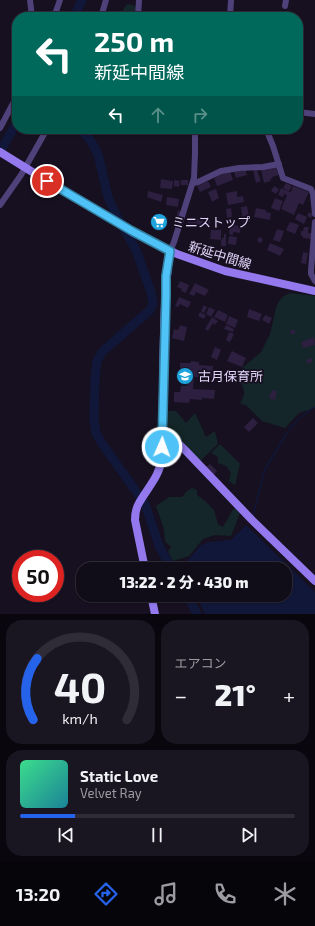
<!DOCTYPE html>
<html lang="ja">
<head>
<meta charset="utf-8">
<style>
	body { margin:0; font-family:"Exo 2","Noto Sans JP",sans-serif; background:#191521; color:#f1f3f6; height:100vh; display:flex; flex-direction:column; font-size:15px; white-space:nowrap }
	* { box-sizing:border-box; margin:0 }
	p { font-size:13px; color:#9c9ba2 }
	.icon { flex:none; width:22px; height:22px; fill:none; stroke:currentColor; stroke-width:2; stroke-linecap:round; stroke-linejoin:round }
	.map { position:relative; height:614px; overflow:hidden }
	.drawer { display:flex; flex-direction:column; gap:6px; padding:6px; background:#09070d; flex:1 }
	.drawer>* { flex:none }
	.hud { position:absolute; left:12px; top:12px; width:291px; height:122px; border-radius:16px; box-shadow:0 1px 3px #0004,0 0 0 1px #302c37; background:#00695c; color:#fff; overflow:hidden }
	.speed { position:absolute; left:12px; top:550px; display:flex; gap:8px; font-size:20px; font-weight:700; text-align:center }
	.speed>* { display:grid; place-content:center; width:52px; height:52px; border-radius:50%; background:#100c18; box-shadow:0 1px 3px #0004,0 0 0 1px #302c37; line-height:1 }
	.speed .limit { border:6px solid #d22; background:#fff; color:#111 }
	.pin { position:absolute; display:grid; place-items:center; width:34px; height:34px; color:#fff; margin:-17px; border:2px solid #fff; border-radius:50%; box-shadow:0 1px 4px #0007 }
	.me { position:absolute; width:44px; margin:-22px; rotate:2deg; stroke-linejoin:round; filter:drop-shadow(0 0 3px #0008) }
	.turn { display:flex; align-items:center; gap:14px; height:84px; padding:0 16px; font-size:18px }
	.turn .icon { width:52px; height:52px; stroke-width:2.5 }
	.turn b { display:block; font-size:28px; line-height:34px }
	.lanes { display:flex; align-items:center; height:38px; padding:0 16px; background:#0003; justify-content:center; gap:20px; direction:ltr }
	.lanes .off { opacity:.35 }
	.big { font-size:30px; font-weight:800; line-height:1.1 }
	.drawer .tile { flex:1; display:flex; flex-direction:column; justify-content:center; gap:6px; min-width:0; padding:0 14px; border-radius:16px; background:#191521 }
	.drawer .dial { align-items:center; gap:0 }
	.dial svg { height:104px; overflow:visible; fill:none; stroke:#302c37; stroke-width:7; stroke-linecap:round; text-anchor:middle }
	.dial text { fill:#f1f3f6; stroke:none }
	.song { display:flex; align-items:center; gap:12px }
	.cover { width:48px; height:48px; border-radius:6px; background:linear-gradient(135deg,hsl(150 70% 55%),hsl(190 70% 35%)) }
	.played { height:4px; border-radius:2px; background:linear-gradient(90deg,#2563eb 20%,#302c37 20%) }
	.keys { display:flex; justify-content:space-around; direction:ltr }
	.heat { display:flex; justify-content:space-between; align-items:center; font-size:22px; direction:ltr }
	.drawer .tiles { flex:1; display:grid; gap:6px; grid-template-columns:1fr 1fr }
	.tile:last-child { grid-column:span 2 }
	.trip { position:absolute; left:76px; top:562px; width:216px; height:40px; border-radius:16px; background:#100c18; box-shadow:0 1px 3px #0004,0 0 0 1px #302c37; font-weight:800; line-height:40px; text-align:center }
	.menu { display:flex; height:64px; justify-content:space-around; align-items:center; background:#06050a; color:#9c9ba2 }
	.menu .icon { width:28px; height:28px }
	.menu .on { color:#2563eb }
	.menu b { font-size:18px; color:#f1f3f6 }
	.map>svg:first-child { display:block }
</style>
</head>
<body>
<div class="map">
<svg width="315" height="614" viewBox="0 0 315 614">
	<rect width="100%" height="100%" fill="#161020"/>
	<g fill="#142629">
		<path d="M127 4 133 5 136 7 135 17H118Z"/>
		<path d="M290 293 315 296V408L299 413 285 428 262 421 247 406 240 403C247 393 244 389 239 379L242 368 261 352 270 334 276 308 279 301 284 296Z"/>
		<path d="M167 411H176L186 423 195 413 206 437 215 431 218 444 200 461 168 427Z"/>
		<path d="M220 444 240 464 235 485 229 481 231 473 226 466 218 463V457L211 453Z"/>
		<path d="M192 488 197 490V495L205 501 214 510 218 524 223 527 234 508 240 513 231 536 215 535 203 539 189 556 173 561 168 551 171 547 165 541 164 529 156 506 169 497H182L186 492Z"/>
	</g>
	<path fill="#101739" d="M246 525 315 592V614H205L196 595H285V569H180L177 564 187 561 201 545 209 542 231 540Z"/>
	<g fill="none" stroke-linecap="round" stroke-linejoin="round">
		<g stroke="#101739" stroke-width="1.5">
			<path d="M289 430C296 421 304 414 313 408L315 407"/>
			<path d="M253 516 265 469 287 433"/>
		</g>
		<g stroke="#101739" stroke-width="9">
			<path d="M74 17 82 0"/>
			<path d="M80 129 89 138 98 154 108 197 115 213 136 250 151 292 153 304 150 310 102 352 97 361 95 379 94 419 96 433 101 442 145 504 159 546 172 569"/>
			<path d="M0 152 17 122"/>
			<path d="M187 595 197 614"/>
		</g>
	</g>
	<g fill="#2c1f3f">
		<path d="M277 165 279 175 272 177 273 178 270 179 271 181 264 183 261 170 266 168 267 170H268L267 168Z"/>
		<path d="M245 168 247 175 236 178 234 172Z"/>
		<path d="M257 170 261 181 256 183 253 171Z"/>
		<path d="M230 171 233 180 217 186 214 178 217 177 216 175Z"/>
		<path d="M161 179 173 181 172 189 160 188Z"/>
		<path d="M174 180 180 181 179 187 174 186Z"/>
		<rect x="181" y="180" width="7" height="5"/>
		<path d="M208 181 211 187 200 192 197 186Z"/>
		<path d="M286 183 292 186 289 191 283 188Z"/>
		<path d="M274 186 279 189 276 194 271 191Z"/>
		<path d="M293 186 309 192 303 205 299 203 294 215 281 209 287 195 284 194 283 197 278 195 281 188 293 193 291 192Z"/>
		<path d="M216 189 219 198 212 202 208 192Z"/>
		<path d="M148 191 163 195 161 202 147 197Z"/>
		<path d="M237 191V197L243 196 244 202 228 205 226 193Z"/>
		<path d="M167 197 179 199 178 207 166 205Z"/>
		<path d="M275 198 283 201 279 211 271 208Z"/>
		<path d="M247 206 250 222 243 223 241 207Z"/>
		<path d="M231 208 232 217 227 218 226 209Z"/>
		<path d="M256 208 266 210V212L271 213 270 220 254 217Z"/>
		<path d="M178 210 183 212 180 219 176 218Z"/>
		<path d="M309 212 313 214 311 218 307 216Z"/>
		<path d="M298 213 307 217 304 224 295 219Z"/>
		<path d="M155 214 167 221 163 229 151 222Z"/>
		<rect x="203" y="218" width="7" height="6"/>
		<path d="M188 219H203L202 227 192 226V224H190V228H187Z"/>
		<path d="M290 222 299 225 295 234 286 230Z"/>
		<path d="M233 225 241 226 240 233 233 232V235H230V233H229L230 226 233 227Z"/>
		<path d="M304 227H309L308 233H311V239L303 238V236H301V231H303Z"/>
		<path d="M277 229 284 231 280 242 273 240Z"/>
		<path d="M211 230H221V240L210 239Z"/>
		<path d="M224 234H226V246H221V240H222V238H224Z"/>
		<path d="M229 236 237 237 236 245 228 244Z"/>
		<path d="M259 237 263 239 261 243 257 241Z"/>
		<path d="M270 243 284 249 280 256 267 250Z"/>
		<path d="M303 252 308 253 306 264 301 263Z"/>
		<path d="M180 281 189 285 186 293 181 291 182 289 177 287Z"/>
		<path d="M195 283 209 290 205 296 196 292 194 296 189 294Z"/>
		<path d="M179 297 191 302 188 308 180 304 178 307 175 306Z"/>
		<path d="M204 305 207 307 204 313 201 311Z"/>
		<path d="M209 307 215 310 211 317 206 314Z"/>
		<path d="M249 309 262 314 259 321 247 317Z"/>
		<path d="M218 310 228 315 225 322 214 317Z"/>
		<path d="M200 312 206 315 204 319 198 316Z"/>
		<path d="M265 315 272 318 269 324 262 320Z"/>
		<path d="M229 316 238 320 235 328 226 324Z"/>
		<path d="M212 317 218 321 215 325 213 323 208 331 205 329Z"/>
		<path d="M180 325 187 327 184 341 172 338 174 329 178 330Z"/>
		<path d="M226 325 234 329 233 332 224 329Z"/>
		<path d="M290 330H295V334H291Z"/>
		<path d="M229 332 234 334 230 342 226 340Z"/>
		<path d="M314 337 315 345 303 348 301 342Z"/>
		<path d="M215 347 221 350 217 360 211 357Z"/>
		<path d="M232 351 246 358 242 367 227 361Z"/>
		<path d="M311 358 313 362 308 364 306 360Z"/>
		<path d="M191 361 199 362V365L213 366 212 378 194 377 193 389 215 390 214 399 202 398V400L190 399 189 403 174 402V392H180L181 386H187L188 382 180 381V363H191Z"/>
		<path d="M272 390 277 391 275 400 269 398Z"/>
		<path d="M253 418 258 423 249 432 244 427Z"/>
		<path d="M210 464 217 471 214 475 206 467Z"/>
	</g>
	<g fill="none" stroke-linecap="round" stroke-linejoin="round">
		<g stroke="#4f4179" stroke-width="6">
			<path d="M30 0 32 17"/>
			<path d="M285 6 286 0"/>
			<path d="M54 17 60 0"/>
			<path d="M101 17 106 0"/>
			<path d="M138 17 139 0"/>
			<path d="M230 17 231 0"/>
			<path d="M298 112 315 114"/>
			<path d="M0 128 17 96"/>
			<path d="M266 129 273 146 283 178 311 189 313 194 315 214"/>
			<path d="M193 183 198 182 221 171 239 168 263 167 279 164"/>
			<path d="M0 205 21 175 47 129"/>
			<path d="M315 222 311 270V274L315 281"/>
			<path d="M170 251 174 242 194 178 195 153V129"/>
		</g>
		<g stroke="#9379ed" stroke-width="8">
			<path d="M0 152 47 181 132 231 177 254 225 271 315 291"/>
			<path d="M163 435C173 438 179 444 186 451L252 520 315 581"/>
			<path d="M145 569 135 520C135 514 136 508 139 503 148 487 160 476 162 457 163 437 162 416 163 396 164 348 163 298 170 251"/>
			<path d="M151 595 155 614"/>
		</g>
	</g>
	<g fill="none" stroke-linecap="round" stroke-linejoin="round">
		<g stroke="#337fa1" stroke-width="10">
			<path id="route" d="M47 181 132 231 170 251 166 276V295L162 447"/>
		</g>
		<use href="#route" stroke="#4fc3f7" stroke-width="7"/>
	</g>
	<defs>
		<g id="supermarket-disc" transform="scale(0.9)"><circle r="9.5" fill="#1ea3dc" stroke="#161020"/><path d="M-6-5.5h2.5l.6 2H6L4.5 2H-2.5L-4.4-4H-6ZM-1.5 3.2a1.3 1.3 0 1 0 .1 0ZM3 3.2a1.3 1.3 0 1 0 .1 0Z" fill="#fff"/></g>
		<g id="school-disc" transform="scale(0.9)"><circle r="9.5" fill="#1ea3dc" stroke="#161020"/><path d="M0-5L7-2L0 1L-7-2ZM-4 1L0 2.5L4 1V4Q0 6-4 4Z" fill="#fff"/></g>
	</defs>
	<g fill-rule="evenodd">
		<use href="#supermarket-disc" x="159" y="222"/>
		<use href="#school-disc" x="185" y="376"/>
	</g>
	<g text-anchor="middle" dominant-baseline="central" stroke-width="3.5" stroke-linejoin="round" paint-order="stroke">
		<g font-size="13" fill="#e1d5f9" stroke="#161020" text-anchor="start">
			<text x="172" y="222">ミニストップ</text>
			<text x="198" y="376">古月保育所</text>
		</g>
		<g font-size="13" fill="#e1d5f9" stroke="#161020">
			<text transform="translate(220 255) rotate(17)">新延中間線</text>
		</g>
	</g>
</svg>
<div class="speed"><div class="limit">50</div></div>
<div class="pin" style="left:47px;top:181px;background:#d93025"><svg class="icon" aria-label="arrive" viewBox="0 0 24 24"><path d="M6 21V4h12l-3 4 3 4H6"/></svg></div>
<svg class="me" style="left:162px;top:447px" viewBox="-20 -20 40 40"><circle r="17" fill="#4fc3f7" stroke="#fff" stroke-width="3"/><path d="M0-11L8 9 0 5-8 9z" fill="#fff"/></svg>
<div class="trip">13:22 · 2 分 · 430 m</div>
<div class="hud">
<div class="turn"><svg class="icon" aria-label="left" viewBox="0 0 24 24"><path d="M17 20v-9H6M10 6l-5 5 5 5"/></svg><div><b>250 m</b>新延中間線</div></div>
<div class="lanes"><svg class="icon" aria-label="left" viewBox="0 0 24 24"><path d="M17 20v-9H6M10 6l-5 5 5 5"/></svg><svg class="icon off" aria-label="ahead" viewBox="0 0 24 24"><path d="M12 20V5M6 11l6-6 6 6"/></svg><svg class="icon off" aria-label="right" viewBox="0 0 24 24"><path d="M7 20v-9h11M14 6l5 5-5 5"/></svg></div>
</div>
</div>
<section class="drawer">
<div class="tiles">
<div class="tile dial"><svg viewBox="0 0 100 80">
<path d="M14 69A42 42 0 1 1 86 69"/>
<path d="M14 69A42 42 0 0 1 17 22" stroke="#2563eb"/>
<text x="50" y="56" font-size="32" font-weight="700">40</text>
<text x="50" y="72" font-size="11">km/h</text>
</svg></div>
<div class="tile"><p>エアコン</p>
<div class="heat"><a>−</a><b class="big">21°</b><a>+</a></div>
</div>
<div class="tile">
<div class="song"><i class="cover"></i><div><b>Static Love</b><p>Velvet Ray</p></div></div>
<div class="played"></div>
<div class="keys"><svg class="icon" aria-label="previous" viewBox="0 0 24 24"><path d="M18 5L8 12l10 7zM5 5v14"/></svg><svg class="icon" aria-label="pause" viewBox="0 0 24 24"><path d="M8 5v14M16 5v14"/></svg><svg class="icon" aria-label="next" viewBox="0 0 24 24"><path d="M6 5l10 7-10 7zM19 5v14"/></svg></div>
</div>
</div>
</section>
<nav class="menu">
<b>13:20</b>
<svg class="icon on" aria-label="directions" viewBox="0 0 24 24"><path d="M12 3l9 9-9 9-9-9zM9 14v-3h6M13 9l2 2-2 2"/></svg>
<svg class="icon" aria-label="music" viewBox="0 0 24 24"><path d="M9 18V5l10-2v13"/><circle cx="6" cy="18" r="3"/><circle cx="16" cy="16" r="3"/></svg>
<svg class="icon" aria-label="phone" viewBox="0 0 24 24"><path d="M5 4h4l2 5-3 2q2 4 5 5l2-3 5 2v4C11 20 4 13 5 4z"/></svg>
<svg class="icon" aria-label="climate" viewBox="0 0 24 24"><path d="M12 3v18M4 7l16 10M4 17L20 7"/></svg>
</nav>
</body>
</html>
